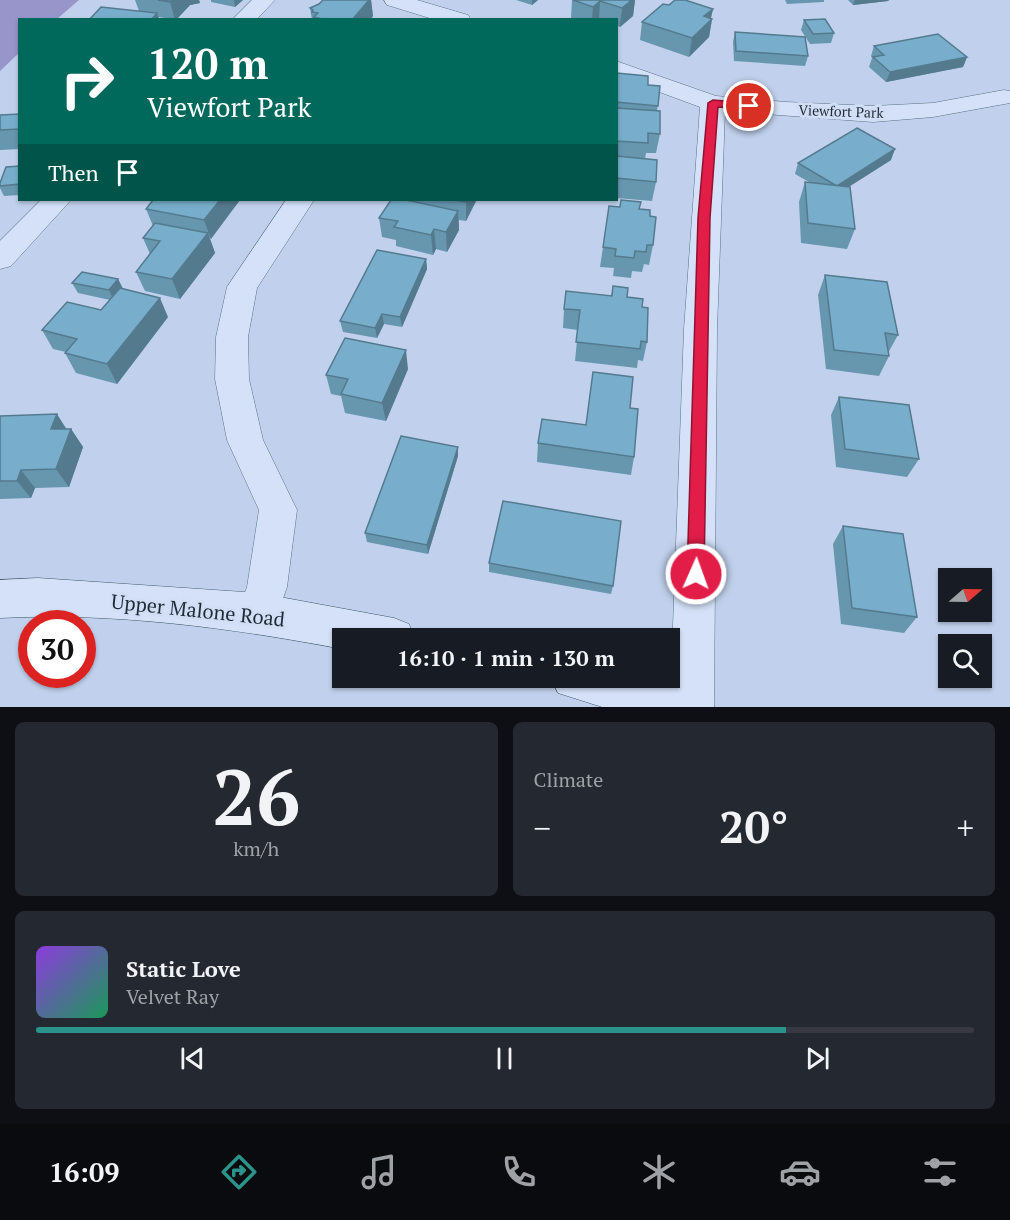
<!DOCTYPE html>
<html lang="en">
<head>
<meta charset="utf-8">
<style>
	body { margin:0; font-family:"PT Serif",serif; background:#242831; color:#f1f3f6; height:100vh; display:flex; flex-direction:column; font-size:22px; white-space:nowrap }
	* { box-sizing:border-box; margin:0 }
	p { font-size:20px; color:#9ea1a6 }
	.icon { flex:none; width:33px; height:33px; fill:none; stroke:currentColor; stroke-width:2; stroke-linecap:round; stroke-linejoin:round }
	.map { position:relative; height:707px; overflow:hidden }
	.sheet { display:flex; flex-direction:column; gap:15px; padding:15px; background:#0d0f14; flex:1 }
	.sheet>* { flex:none }
	.hud { position:absolute; left:18px; top:18px; width:600px; height:183px; border-radius:0px; box-shadow:0 2px 4px #0004; background:#00695c; color:#fff; overflow:hidden }
	.needle { width:39px; rotate:70deg }
	.controls { position:absolute; left:938px; top:568px; display:grid; gap:12px }
	.controls a { display:grid; place-items:center; width:54px; height:54px; border-radius:0px; background:#171b24; box-shadow:0 2px 4px #0004; font-size:30px }
	.speed { position:absolute; left:18px; top:610px; display:flex; gap:12px; font-size:30px; font-weight:700; text-align:center }
	.speed>* { display:grid; place-content:center; width:78px; height:78px; border-radius:50%; background:#171b24; box-shadow:0 2px 4px #0004; line-height:1 }
	.speed .limit { border:9px solid #d22; background:#fff; color:#111 }
	.pin { position:absolute; display:grid; place-items:center; width:51px; height:51px; color:#fff; margin:-26px; border:3px solid #fff; border-radius:50%; box-shadow:0 2px 6px #0007 }
	.me { position:absolute; width:66px; margin:-33px; rotate:2deg; stroke-linejoin:round; filter:drop-shadow(0 0 4px #0008) }
	.turn { display:flex; align-items:center; gap:21px; height:126px; padding:0 30px; font-size:27px }
	.turn .icon { width:78px; height:78px; stroke-width:2.5 }
	.turn b { display:block; font-size:42px; line-height:51px }
	.then { display:flex; align-items:center; height:57px; padding:0 30px; background:#0003; gap:12px; font-size:22px }
	.big { font-size:45px; font-weight:600; line-height:1.1 }
	.sheet .tile { flex:1; display:flex; flex-direction:column; justify-content:center; gap:9px; min-width:0; padding:0 21px; border-radius:9px; background:#242831 }
	.sheet .dial { align-items:center; gap:0 }
	.dial b { font-size:78px; line-height:1 }
	.song { display:flex; align-items:center; gap:18px }
	.cover { width:72px; height:72px; border-radius:9px; background:linear-gradient(135deg,hsl(270 70% 55%),hsl(150 70% 35%)) }
	.played { height:6px; border-radius:3px; background:linear-gradient(90deg,#2a948c 80%,#363941 80%) }
	.keys { display:flex; justify-content:space-around; direction:ltr }
	.heat { display:flex; justify-content:space-between; align-items:center; font-size:33px; direction:ltr }
	.sheet .tiles { flex:1; display:grid; gap:15px; grid-template-columns:1fr 1fr }
	.tile:last-child { grid-column:span 2 }
	.trip { position:absolute; left:332px; top:628px; width:348px; height:60px; border-radius:0px; background:#171b24; box-shadow:0 2px 4px #0004; font-weight:600; line-height:60px; text-align:center }
	.tab-bar { display:flex; height:96px; justify-content:space-around; align-items:center; background:#090b0e; color:#9ea1a6 }
	.tab-bar .icon { width:42px; height:42px }
	.tab-bar .active { color:#2a948c }
	.tab-bar b { font-size:27px; color:#f1f3f6 }
	.map>svg:first-child { display:block }
</style>
</head>
<body>
<div class="map">
<svg width="1010" height="707" viewBox="0 0 1010 707">
	<rect width="100%" height="100%" fill="#c1d1ed"/>
	<path fill="#9895cb" d="M0 0H79L57 19 20 20 19 53 0 71Z"/>
	<g fill="none" stroke-linecap="round" stroke-linejoin="round">
		<g stroke="#597186" stroke-width="1">
			<g id="street">
				<path d="M252 0H275L256 20H232Z"/>
				<path d="M384 0H417L468 15 471 20H436L387 5Z"/>
				<path d="M616 61 716 96 786 102 873 106 933 103 1004 90 1010 91V103L933 117 873 122 725 111 717 329 714 707H670L684 329 700 107 616 76Z"/>
				<path d="M41 200H71L11 266 0 269V241Z"/>
				<path d="M286 200H314L257 288 248 337 249 379 263 440 297 510 287 587 273 627 258 633 243 627 237 613 247 587 259 510 227 440 215 379 216 337 227 287Z"/>
			</g>
		</g>
		<g stroke="#3c5568" stroke-width="1">
			<g id="secondary">
				<path d="M38 578 258 593 394 618 409 624 415 639H342V649C232 628 112 612 0 618V580Z"/>
				<path d="M551 678H664L708 691 714 707H602L558 693Z"/>
			</g>
		</g>
		<use href="#street" fill="#d4e1f8" fill-rule="evenodd"/>
		<use href="#secondary" fill="#d4e1f8" fill-rule="evenodd"/>
	</g>
	<g fill="#6796af">
		<path d="M135 0H199L200 3 190 5 176 20 159 17V20H89L139 11Z"/>
		<path d="M211 0H243L235 7 211 2Z"/>
		<path d="M323 0H371L373 16 370 20H312L310 8 319 4Z"/>
		<path d="M516 0H538L532 5Z"/>
		<path d="M572 0H635L633 16 620 27 616 25V20H575L571 18Z"/>
		<path d="M785 0H824V2L787 4Z"/>
		<path d="M848 0H889L888 1 853 5Z"/>
		<path d="M669 5 713 9 711 18 712 19 709 37 689 57 640 40 642 22Z"/>
		<path d="M804 20 834 33 831 43 810 44 801 30Z"/>
		<path d="M735 32 808 56 805 66 734 61 733 42Z"/>
		<path d="M874 46 967 57 963 67 886 82 869 67 872 58 871 56Z"/>
		<path d="M616 73 648 85 660 86 657 111 660 134 656 153H646L645 159 656 182 652 201 616 198Z"/>
		<path d="M20 114V149L0 150V115Z"/>
		<path d="M891 160 848 187 855 229 847 249 801 243 799 202 805 182H809L795 174 798 163Z"/>
		<path d="M20 166V195L4 196 0 188V183Z"/>
		<path d="M153 200H240L210 239 215 253 180 299 145 291 136 272 150 254 143 238 153 226 146 209Z"/>
		<path d="M391 200H476V201L466 221 459 220V230L447 252 436 249 433 255 396 246V240L382 237 379 218Z"/>
		<path d="M639 209 653 245 649 265 644 264 642 272 632 271 631 278 613 276 614 268 600 267 603 247Z"/>
		<path d="M426 259 427 269 402 327 384 324 377 338 343 332 340 321Z"/>
		<path d="M825 275 898 335 888 353 889 356 879 376 826 369 818 295Z"/>
		<path d="M118 279 123 289 168 317 117 384 76 373 65 353 66 352 53 349 42 330 101 310 110 300 78 293 72 283Z"/>
		<path d="M613 286 627 297 642 307 647 342 643 361 638 360 637 368 575 361 578 330 563 328 564 309 611 296Z"/>
		<path d="M408 369 386 421 345 413 341 396 331 394 326 375Z"/>
		<path d="M839 397 919 459 907 477 836 467 831 415Z"/>
		<path d="M630 408 634 457 631 475 537 462 538 443Z"/>
		<path d="M0 416 66 429H71L83 447 69 487 35 488 31 498 0 499Z"/>
		<path d="M458 456 428 554 367 542 365 533Z"/>
		<path d="M843 526 917 617 904 633 841 624 833 544Z"/>
		<path d="M489 563 613 586 611 594 489 572Z"/>
	</g>
	<g fill="#547a8e">
		<path d="M172 0H199L200 3 190 5 176 20H175L170 2Z"/>
		<path d="M234 0H243L235 7Z"/>
		<path d="M369 0H371L373 16 370 20H352Z"/>
		<path d="M532 0H538L532 5Z"/>
		<path d="M632 0H635L633 16 620 27 622 8Z"/>
		<path d="M855 0H889L888 1 853 5Z"/>
		<path d="M600 1 599 19 592 20 593 7Z"/>
		<path d="M713 9 710 21 712 19 709 37 689 57 692 38 704 16Z"/>
		<path d="M157 13 159 20H151Z"/>
		<path d="M967 57 963 67 886 82 890 72Z"/>
		<path d="M895 149 891 160 833 197 837 186Z"/>
		<path d="M220 200H240L211 239 204 220Z"/>
		<path d="M466 200H476V201L466 221Z"/>
		<path d="M458 211 459 230 447 252 446 232Z"/>
		<path d="M434 229 436 249 433 255 431 235Z"/>
		<path d="M208 233 215 253 180 299 172 279Z"/>
		<path d="M426 259 427 269 402 327 400 317Z"/>
		<path d="M118 279 123 289 114 301 109 290Z"/>
		<path d="M160 298 168 317 117 384 107 364Z"/>
		<path d="M382 314 384 324 377 338 375 328Z"/>
		<path d="M406 350 408 369 386 421 382 403Z"/>
		<path d="M57 414 69 433 71 429 83 447 69 487 56 469 51 429Z"/>
		<path d="M458 447V456L428 554 427 545Z"/>
		<path d="M21 470 35 488 31 498 17 481Z"/>
	</g>
	<g fill="#78aecb" stroke="#547a8e" stroke-width="1.5">
		<path d="M158 0H172L170 2Z"/>
		<path d="M323 0H369L352 20H326L314 17 318 13 312 12 313 10 310 8 319 4Z"/>
		<path d="M573 0H632L622 8 600 1 593 7Z"/>
		<path d="M675 0H685L713 9 704 16 712 19 692 38 642 22 663 4 669 5Z"/>
		<path d="M101 7 157 13 151 20H89Z"/>
		<path d="M825 19 834 33 813 34 804 20Z"/>
		<path d="M735 32 805 37 808 56 736 51Z"/>
		<path d="M938 34 967 57 890 72 873 57 884 55 874 46Z"/>
		<path d="M616 73 648 76V85L660 86 658 106 616 102Z"/>
		<path d="M616 108 660 111V134L648 133V143L616 141Z"/>
		<path d="M20 114V129L0 130V115Z"/>
		<path d="M857 128 895 149 837 186 835 185 798 163Z"/>
		<path d="M616 156 657 160 656 182 616 178Z"/>
		<path d="M20 166V184L0 186V183L6 167Z"/>
		<path d="M805 182 850 187 855 229 808 223Z"/>
		<path d="M153 200H220L204 220 146 209Z"/>
		<path d="M391 200H406L458 211 446 232 434 229 431 235 394 227 398 221 379 218Z"/>
		<path d="M454 200H466V202Z"/>
		<path d="M621 200 641 202 639 209 650 210V216L656 217 653 245H647L646 252 635 251 634 258 615 256 616 249 603 247 609 206 620 207Z"/>
		<path d="M155 223 208 233 172 279 136 272 160 241 143 238Z"/>
		<path d="M377 250 426 259 400 317 382 314 375 328 340 321Z"/>
		<path d="M82 272 118 279 109 290 72 283Z"/>
		<path d="M825 275 887 282 898 335 885 333 889 356 834 350Z"/>
		<path d="M613 286 628 288 627 297 643 299 642 307 648 308 647 342 641 341 640 349 576 342 580 310 564 309 566 291 612 296Z"/>
		<path d="M120 288 160 298 107 364 65 353 77 339 42 330 67 302 101 310Z"/>
		<path d="M345 338 406 350 382 403 341 394 348 379 326 375Z"/>
		<path d="M593 372 633 377 630 408 638 409 634 457 538 443 542 419 586 425Z"/>
		<path d="M839 397 909 405 919 459 845 449Z"/>
		<path d="M57 414 51 429H71L56 469 21 470 17 481H0V416Z"/>
		<path d="M401 436 458 447 427 545 365 533Z"/>
		<path d="M503 501 621 521 613 586 489 563Z"/>
		<path d="M843 526 903 534 917 617 852 608Z"/>
	</g>
	<path fill="#e11d48" stroke="#92132f" stroke-width="1.5" d="M713 100 749 103 754 106 749 109 718 107 710 218 704 574 701 580 696 582 690 580 687 574 698 218 708 103Z"/>
	<g text-anchor="middle" dominant-baseline="central" stroke-width="6" stroke-linejoin="round" paint-order="stroke">
		<g font-size="14" fill="#1d2c36" stroke="#d1def5">
			<text transform="translate(841 111) rotate(2)">Viewfort Park</text>
		</g>
		<g font-size="20" fill="#1d2c36" stroke="#d1def5">
			<text transform="translate(198 610) rotate(6)">Upper Malone Road</text>
		</g>
	</g>
</svg>
<div class="controls">
<a><svg class="needle" viewBox="-14 -14 28 28"><path d="M0-13l5 13h-10z" fill="#e53935"/><path d="M0 13l5-13h-10z" fill="#9ea1a6"/></svg></a>
<a><svg class="icon" aria-label="search" viewBox="0 0 24 24"><circle cx="10" cy="10" r="6"/><path d="M15 15l6 6"/></svg></a>
</div>
<div class="speed"><div class="limit">30</div></div>
<div class="pin" style="left:749px;top:106px;background:#d93025"><svg class="icon" aria-label="arrive" viewBox="0 0 24 24"><path d="M6 21V4h12l-3 4 3 4H6"/></svg></div>
<svg class="me" style="left:696px;top:574px" viewBox="-20 -20 40 40"><circle r="17" fill="#e11d48" stroke="#fff" stroke-width="3"/><path d="M0-11L8 9 0 5-8 9z" fill="#fff"/></svg>
<div class="trip">16:10 · 1 min · 130 m</div>
<div class="hud">
<div class="turn"><svg class="icon" aria-label="right" viewBox="0 0 24 24"><path d="M7 20v-9h11M14 6l5 5-5 5"/></svg><div><b>120 m</b>Viewfort Park</div></div>
<div class="then">Then<svg class="icon" aria-label="arrive" viewBox="0 0 24 24"><path d="M6 21V4h12l-3 4 3 4H6"/></svg></div>
</div>
</div>
<section class="sheet">
<div class="tiles">
<div class="tile dial"><b>26</b><p>km/h</p></div>
<div class="tile"><p>Climate</p>
<div class="heat"><a>−</a><b class="big">20°</b><a>+</a></div>
</div>
<div class="tile">
<div class="song"><i class="cover"></i><div><b>Static Love</b><p>Velvet Ray</p></div></div>
<div class="played"></div>
<div class="keys"><svg class="icon" aria-label="previous" viewBox="0 0 24 24"><path d="M18 5L8 12l10 7zM5 5v14"/></svg><svg class="icon" aria-label="pause" viewBox="0 0 24 24"><path d="M8 5v14M16 5v14"/></svg><svg class="icon" aria-label="next" viewBox="0 0 24 24"><path d="M6 5l10 7-10 7zM19 5v14"/></svg></div>
</div>
</div>
</section>
<nav class="tab-bar">
<b>16:09</b>
<svg class="icon active" aria-label="directions" viewBox="0 0 24 24"><path d="M12 3l9 9-9 9-9-9zM9 14v-3h6M13 9l2 2-2 2"/></svg>
<svg class="icon" aria-label="music" viewBox="0 0 24 24"><path d="M9 18V5l10-2v13"/><circle cx="6" cy="18" r="3"/><circle cx="16" cy="16" r="3"/></svg>
<svg class="icon" aria-label="phone" viewBox="0 0 24 24"><path d="M5 4h4l2 5-3 2q2 4 5 5l2-3 5 2v4C11 20 4 13 5 4z"/></svg>
<svg class="icon" aria-label="climate" viewBox="0 0 24 24"><path d="M12 3v18M4 7l16 10M4 17L20 7"/></svg>
<svg class="icon" aria-label="car" viewBox="0 0 24 24"><path d="M5 17H2v-5l4-1 3-4h7l3 4 3 1v5h-3M9 17h6M6 11h13"/><circle cx="7" cy="17" r="2"/><circle cx="17" cy="17" r="2"/></svg>
<svg class="icon" aria-label="filters" viewBox="0 0 24 24"><path d="M4 7h16M4 17h16"/><circle cx="9" cy="7" r="2"/><circle cx="15" cy="17" r="2"/></svg>
</nav>
</body>
</html>
